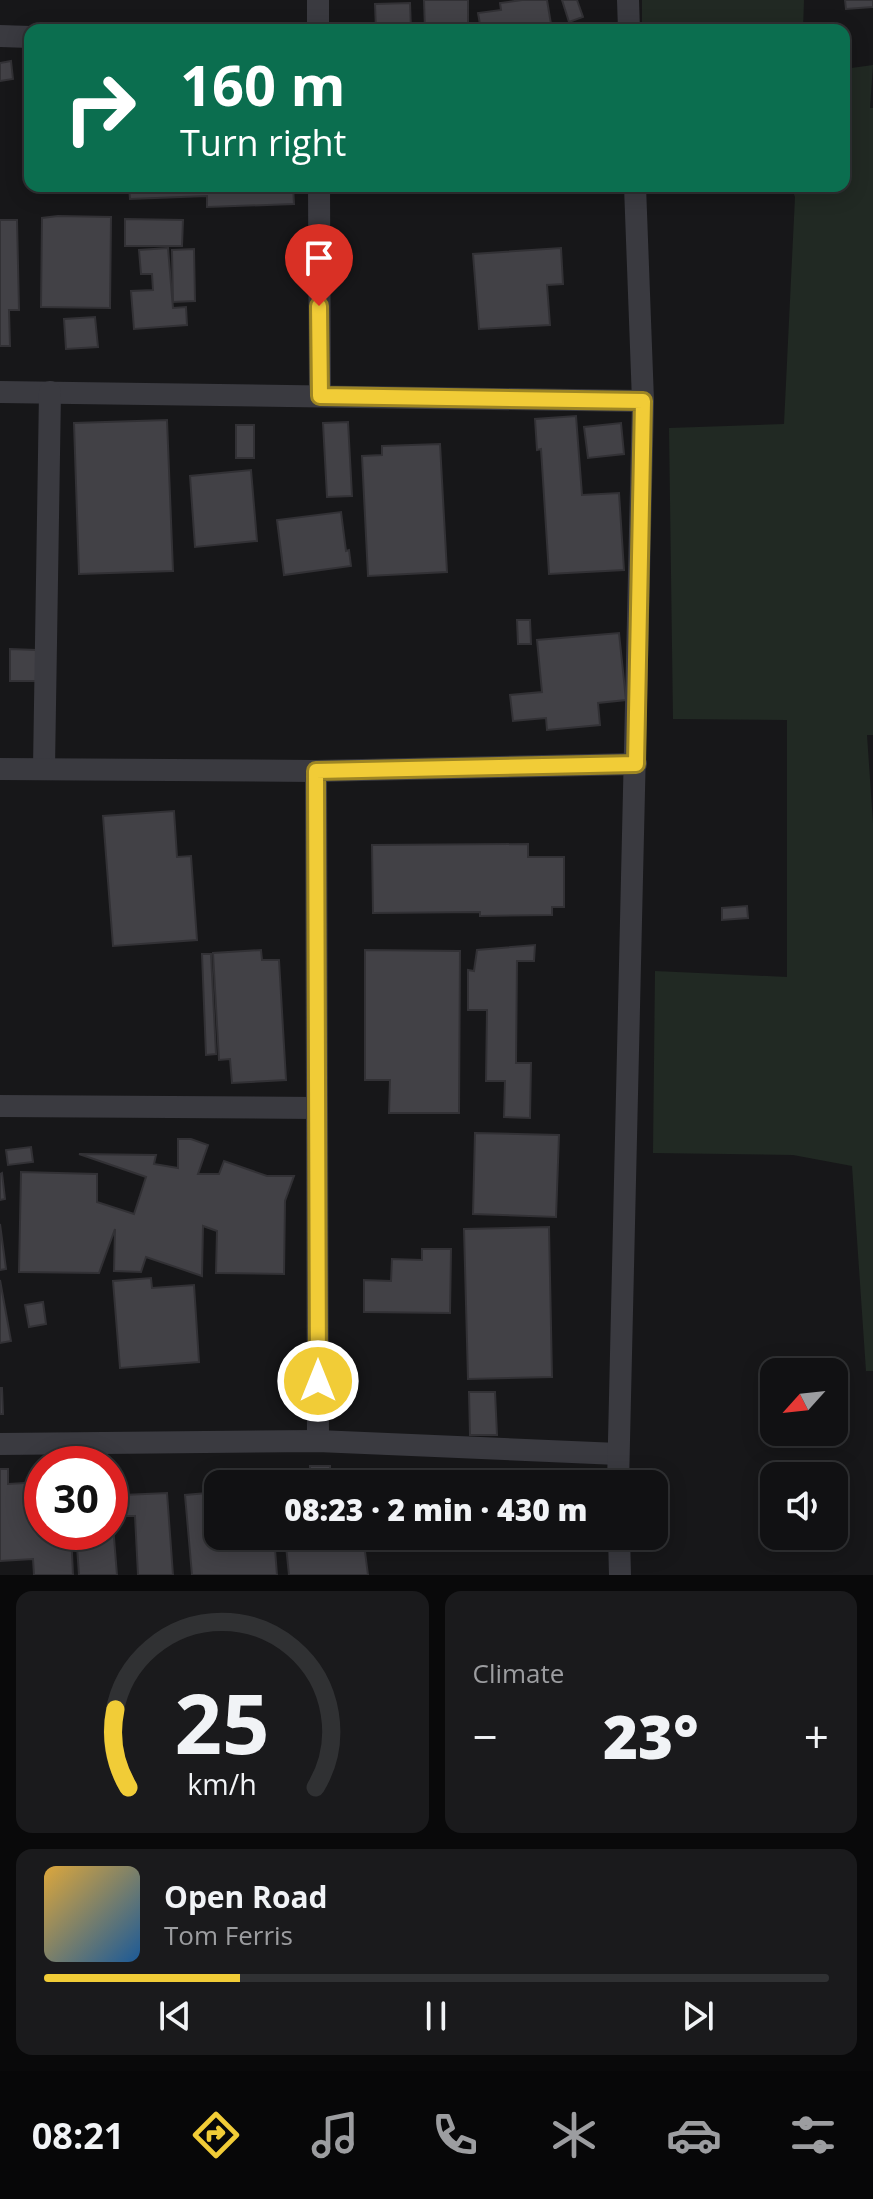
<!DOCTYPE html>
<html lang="en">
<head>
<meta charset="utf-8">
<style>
	body { margin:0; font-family:"Open Sans",sans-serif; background:#1a1a1c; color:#f1f3f6; height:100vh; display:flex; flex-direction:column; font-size:30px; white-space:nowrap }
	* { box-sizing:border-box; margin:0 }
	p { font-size:26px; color:#9c9da0 }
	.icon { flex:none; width:44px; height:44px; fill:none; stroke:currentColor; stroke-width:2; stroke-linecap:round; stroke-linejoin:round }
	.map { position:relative; height:1575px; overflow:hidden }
	.side { display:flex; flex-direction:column; gap:16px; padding:16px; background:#09090a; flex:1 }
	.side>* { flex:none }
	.top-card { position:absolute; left:24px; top:24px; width:826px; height:168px; border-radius:16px; box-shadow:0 4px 20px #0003,0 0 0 2px #303133; background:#0b6e4f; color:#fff; overflow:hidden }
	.needle { width:52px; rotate:243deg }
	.tools { position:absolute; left:760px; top:1358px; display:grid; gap:16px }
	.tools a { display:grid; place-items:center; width:88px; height:88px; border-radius:16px; background:#111113; box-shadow:0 4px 20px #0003,0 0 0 2px #303133; font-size:40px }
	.speed { position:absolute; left:24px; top:1446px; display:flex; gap:16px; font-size:40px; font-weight:700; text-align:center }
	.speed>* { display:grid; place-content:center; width:104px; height:104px; border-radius:50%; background:#111113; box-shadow:0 4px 20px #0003,0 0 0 2px #303133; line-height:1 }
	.speed .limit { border:12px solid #d22; background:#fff; color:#111 }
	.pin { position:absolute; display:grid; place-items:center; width:68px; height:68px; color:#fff; margin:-82px -34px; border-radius:50% 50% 50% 0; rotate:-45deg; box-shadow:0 0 8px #0007 }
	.pin .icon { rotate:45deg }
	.me { position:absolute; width:88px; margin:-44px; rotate:0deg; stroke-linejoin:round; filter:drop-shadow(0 0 6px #0008) }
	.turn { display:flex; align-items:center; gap:28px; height:168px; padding:0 24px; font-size:36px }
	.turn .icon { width:104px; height:104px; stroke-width:2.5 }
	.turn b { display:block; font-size:56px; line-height:68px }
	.big { font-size:60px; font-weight:800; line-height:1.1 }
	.side .tile { flex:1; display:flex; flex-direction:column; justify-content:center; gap:12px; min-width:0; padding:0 28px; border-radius:16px; background:#1a1a1c }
	.side .dial { align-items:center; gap:0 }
	.dial svg { height:208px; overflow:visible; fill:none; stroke:#303133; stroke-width:7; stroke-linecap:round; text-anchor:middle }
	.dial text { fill:#f1f3f6; stroke:none }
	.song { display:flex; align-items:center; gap:24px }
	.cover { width:96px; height:96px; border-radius:12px; background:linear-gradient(135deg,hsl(40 70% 55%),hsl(210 70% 35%)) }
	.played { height:8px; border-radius:4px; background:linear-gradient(90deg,#f1cc37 25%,#303133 25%) }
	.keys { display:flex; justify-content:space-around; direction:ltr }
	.heat { display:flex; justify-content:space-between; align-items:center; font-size:44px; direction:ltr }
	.side .tiles { flex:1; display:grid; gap:16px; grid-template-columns:1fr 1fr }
	.tile:last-child { grid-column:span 2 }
	.trip { position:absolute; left:204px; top:1470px; width:464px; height:80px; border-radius:16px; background:#111113; box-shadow:0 4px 20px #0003,0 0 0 2px #303133; font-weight:800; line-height:80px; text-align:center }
	.tab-bar { display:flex; height:128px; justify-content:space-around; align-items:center; background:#070708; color:#9c9da0 }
	.tab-bar .icon { width:56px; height:56px }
	.tab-bar .on { color:#f1cc37 }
	.tab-bar b { font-size:36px; color:#f1f3f6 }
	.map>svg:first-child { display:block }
</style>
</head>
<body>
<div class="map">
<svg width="873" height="1575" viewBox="0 0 873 1575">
	<rect width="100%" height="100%" fill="#171719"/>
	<g fill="#212923">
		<path d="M642 0H804L803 30H642Z"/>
		<path d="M873 65 870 108H873V735H867L873 823V1371H866L852 1166 793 1155 653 1153 655 971 787 977V720L673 719 669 428 784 424 795 197 791 186H844V69Z"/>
	</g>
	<g fill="#424146" stroke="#323135" stroke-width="2">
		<path d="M424 0H468V30H425Z"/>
		<path d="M522 0H547L552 30H481L478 13 501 10 500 3Z"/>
		<path d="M562 0H577L583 17 569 22Z"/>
		<path d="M845 0H873V7L846 9Z"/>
		<path d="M410 3 411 30H376L375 4Z"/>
		<path d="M11 61 13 79 0 81V63Z"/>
		<path d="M129 186H293L294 204 207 207V196L130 199Z"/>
		<path d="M58 216 111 217 110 308 41 307 42 218Z"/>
		<path d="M125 219 183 220 182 246H125Z"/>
		<path d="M0 220H17L19 310H9L10 346H0Z"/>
		<path d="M168 248 173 308 186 307 187 325 134 329 131 291 153 290 152 274H141L139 250Z"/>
		<path d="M561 248 563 284 547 285 550 325 479 329 473 254Z"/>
		<path d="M194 249 195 301 173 302 172 250Z"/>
		<path d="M95 317 98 347 66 349 64 319Z"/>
		<path d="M576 416 582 495 619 493 624 570 549 574 541 449 537 450 535 419Z"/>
		<path d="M167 420 173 571 79 574 74 423Z"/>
		<path d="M348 422 352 496 327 497 323 423Z"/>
		<path d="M621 423 624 454 588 458 584 427Z"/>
		<rect x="236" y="425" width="18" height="33"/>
		<path d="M440 444 447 572 368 576 362 456 382 455V446Z"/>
		<path d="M251 470 257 541 195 547 190 476Z"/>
		<path d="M341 512 346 551 349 550 351 566 284 575 277 520Z"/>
		<path d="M517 620H530L531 644H518Z"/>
		<path d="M619 633 626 700 598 703 600 725 547 730 546 718 513 721 510 695 542 692 537 640Z"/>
		<path d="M10 649 36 650V681H10Z"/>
		<path d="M174 811 177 857 191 856 197 940 113 946 103 816Z"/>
		<path d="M528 844V857H564V907H552V915L480 916V912L373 913 372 845Z"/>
		<path d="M747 906 748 918 722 920V908Z"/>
		<path d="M535 945 534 961H517L516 1063H531L530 1118 504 1117 505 1081H486L487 1010H468V970L474 971 477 950Z"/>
		<path d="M261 950 262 960H279L286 1080 232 1083 230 1059 219 1060 213 953Z"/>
		<path d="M365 950 460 951 459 1113H389L390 1080H365Z"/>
		<path d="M202 954H211L216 1054 206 1055Z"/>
		<path d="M475 1133 559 1135 556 1217 473 1214Z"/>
		<path d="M178 1139H191L208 1145 198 1174H219L224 1161 267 1176H294L285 1201 284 1274 216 1273 217 1231 203 1226 202 1276 146 1257 141 1272 114 1271 115 1229 99 1273 19 1272 21 1172 97 1174V1202L134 1214 146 1177 79 1154 156 1155 154 1164 178 1168Z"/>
		<path d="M31 1147 33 1162 8 1165 6 1150Z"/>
		<path d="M2 1173 5 1199 0 1200V1174Z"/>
		<path d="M0 1224 6 1269 0 1270Z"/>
		<path d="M549 1227 552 1377 468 1379 464 1229Z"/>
		<path d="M422 1249H451L450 1313 364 1312V1280L391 1281 392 1259 422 1260Z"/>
		<path d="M151 1278 152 1288 194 1285 199 1362 120 1368 113 1281Z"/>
		<path d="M0 1280 11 1341 0 1343Z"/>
		<path d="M43 1302 46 1324 29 1327 25 1305Z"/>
		<path d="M0 1388H2L3 1414H0Z"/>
		<path d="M469 1392H495L497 1435H470Z"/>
		<rect x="310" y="1466" width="20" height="18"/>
		<path d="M0 1469H8V1484L42 1482V1532H71L73 1575H34L33 1559 0 1561Z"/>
		<path d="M218 1492V1536H274L277 1575H192L185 1495Z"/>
		<path d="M167 1493 173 1575H138L135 1516H124L123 1495Z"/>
		<path d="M110 1513H112L117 1575H79L76 1532H110Z"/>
		<path d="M285 1536H363L368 1575H289Z"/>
	</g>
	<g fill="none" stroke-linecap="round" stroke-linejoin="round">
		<g stroke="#3a3a40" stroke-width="22">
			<path d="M318 0V30"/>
			<path d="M628 0 629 30"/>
			<path d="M0 36 30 37"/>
			<path d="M319 186 320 396"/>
			<path d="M0 392 643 401"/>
			<path d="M44 768 50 392"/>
			<path d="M0 769 316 771 636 764"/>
			<path d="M316 771 318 1441"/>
			<path d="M0 1106 316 1108"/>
			<path d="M0 1444 318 1441 618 1454"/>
			<path d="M618 1484 643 401 635 186"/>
			<path d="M619 1536 620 1575"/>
		</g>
	</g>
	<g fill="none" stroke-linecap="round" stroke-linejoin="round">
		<g stroke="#9d8524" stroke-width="20">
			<path id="route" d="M318 1381 316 771 636 764 643 401 320 396 319 306"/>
		</g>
		<use href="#route" stroke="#f1cc37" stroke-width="14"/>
	</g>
</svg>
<div class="tools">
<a><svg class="needle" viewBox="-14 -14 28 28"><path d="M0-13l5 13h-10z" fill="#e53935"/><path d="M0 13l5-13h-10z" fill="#9c9da0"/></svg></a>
<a><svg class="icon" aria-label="sound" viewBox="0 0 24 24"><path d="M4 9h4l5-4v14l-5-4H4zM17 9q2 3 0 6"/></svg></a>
</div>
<div class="speed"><div class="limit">30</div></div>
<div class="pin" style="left:319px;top:306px;background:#d93025"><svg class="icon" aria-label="arrive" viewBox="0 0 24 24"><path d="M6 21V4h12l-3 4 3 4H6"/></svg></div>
<svg class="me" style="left:318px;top:1381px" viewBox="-20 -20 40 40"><circle r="17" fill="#f1cc37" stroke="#fff" stroke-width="3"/><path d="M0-11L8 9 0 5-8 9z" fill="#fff"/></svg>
<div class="trip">08:23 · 2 min · 430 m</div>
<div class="top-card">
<div class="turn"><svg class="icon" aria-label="right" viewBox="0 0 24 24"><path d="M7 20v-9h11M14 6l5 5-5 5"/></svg><div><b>160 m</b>Turn right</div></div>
</div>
</div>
<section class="side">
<div class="tiles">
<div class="tile dial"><svg viewBox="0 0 100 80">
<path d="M14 69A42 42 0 1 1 86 69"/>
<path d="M14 69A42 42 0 0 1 9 39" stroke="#f1cc37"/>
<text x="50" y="56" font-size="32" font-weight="700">25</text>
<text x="50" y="72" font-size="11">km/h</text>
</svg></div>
<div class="tile"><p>Climate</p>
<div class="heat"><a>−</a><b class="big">23°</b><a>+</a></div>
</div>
<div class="tile">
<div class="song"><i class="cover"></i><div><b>Open Road</b><p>Tom Ferris</p></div></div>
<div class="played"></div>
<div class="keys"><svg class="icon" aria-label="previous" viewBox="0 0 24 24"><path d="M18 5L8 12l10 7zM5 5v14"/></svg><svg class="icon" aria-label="pause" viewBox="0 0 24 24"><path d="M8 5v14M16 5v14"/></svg><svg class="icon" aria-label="next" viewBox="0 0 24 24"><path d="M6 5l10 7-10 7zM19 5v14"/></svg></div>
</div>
</div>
</section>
<nav class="tab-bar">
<b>08:21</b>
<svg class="icon on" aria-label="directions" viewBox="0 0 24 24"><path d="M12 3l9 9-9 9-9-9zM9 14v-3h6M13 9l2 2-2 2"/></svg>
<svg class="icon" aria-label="music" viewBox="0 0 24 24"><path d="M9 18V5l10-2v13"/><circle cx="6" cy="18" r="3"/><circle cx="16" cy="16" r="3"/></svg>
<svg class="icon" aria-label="phone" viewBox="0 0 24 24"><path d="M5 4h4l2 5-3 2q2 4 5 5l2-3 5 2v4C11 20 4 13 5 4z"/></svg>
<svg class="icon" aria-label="climate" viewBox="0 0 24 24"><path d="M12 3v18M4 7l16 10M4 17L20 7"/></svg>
<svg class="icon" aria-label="car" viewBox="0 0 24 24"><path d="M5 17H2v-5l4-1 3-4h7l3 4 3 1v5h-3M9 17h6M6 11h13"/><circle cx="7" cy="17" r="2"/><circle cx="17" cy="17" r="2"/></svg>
<svg class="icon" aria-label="filters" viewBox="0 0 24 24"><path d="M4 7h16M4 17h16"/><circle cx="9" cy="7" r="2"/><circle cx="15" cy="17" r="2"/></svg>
</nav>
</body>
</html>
